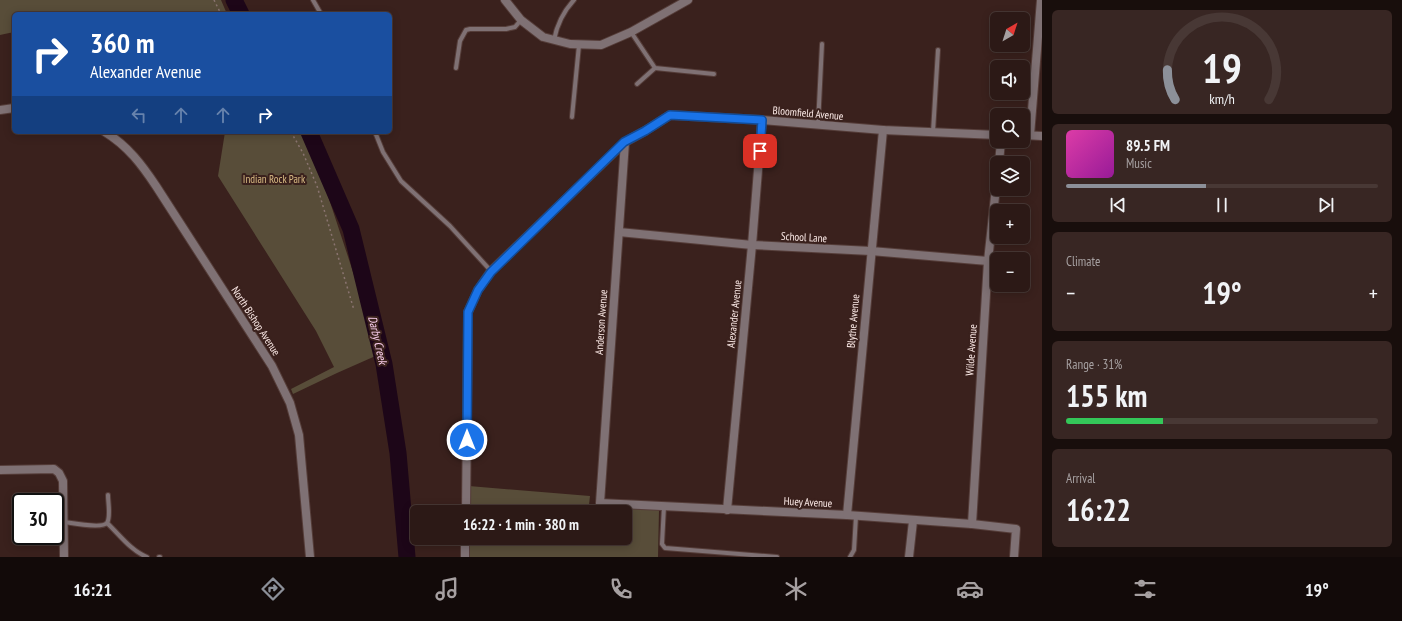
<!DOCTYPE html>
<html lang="en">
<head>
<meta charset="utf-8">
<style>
	body { margin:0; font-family:"PT Sans Narrow",sans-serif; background:#382623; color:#f1f3f6; height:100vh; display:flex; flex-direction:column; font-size:15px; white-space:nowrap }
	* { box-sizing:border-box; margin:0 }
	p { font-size:13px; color:#a6a0a1 }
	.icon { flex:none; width:22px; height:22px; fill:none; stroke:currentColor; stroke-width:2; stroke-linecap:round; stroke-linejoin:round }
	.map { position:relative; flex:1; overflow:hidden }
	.side { display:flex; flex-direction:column; gap:10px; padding:10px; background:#180e0c; width:360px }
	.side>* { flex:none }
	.guide { position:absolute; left:12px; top:12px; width:380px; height:122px; border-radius:6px; box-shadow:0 2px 10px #0003,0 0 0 1px #483835; background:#1a4fa0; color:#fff; overflow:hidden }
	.needle { width:26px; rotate:39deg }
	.fabs { position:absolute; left:990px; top:12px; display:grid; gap:8px }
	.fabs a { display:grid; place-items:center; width:40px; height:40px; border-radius:6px; background:#2c1916; box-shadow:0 2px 10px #0003,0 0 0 1px #483835; font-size:20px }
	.speed { position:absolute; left:12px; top:493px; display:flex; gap:8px; font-size:20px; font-weight:700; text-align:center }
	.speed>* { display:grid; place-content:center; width:52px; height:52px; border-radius:50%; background:#2c1916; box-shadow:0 2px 10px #0003,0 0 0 1px #483835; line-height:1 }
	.speed .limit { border:2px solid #111; border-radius:6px; background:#fff; color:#111 }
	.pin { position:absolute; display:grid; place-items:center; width:34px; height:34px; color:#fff; margin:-17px; border-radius:8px; box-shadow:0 2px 6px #0006 }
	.me { position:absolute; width:44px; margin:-22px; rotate:0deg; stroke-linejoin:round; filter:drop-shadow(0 0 3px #0008) }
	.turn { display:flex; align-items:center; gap:14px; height:84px; padding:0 12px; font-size:18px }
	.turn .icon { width:52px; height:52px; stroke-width:2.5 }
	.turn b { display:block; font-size:28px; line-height:34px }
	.lanes { display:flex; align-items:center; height:38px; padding:0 12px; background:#0003; justify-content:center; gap:20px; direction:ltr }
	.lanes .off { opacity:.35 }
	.big { font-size:30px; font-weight:700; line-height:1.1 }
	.side .widget { flex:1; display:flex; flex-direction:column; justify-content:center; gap:6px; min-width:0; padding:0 14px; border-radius:6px; background:#382623 }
	.side .dial { align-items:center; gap:0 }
	.dial svg { height:104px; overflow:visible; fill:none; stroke:#483835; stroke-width:7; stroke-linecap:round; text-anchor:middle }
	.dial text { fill:#f1f3f6; stroke:none }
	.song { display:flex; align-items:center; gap:12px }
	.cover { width:48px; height:48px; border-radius:6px; background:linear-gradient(135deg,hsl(320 70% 55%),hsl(300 70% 35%)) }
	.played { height:4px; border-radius:2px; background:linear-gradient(90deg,#8c9099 45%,#483835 45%) }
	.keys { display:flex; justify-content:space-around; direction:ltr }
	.heat { display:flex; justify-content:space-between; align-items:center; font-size:22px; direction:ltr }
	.charge { height:6px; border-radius:3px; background:linear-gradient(90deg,#34c759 31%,#483835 0) }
	.trip { position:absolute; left:410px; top:505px; width:222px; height:40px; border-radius:6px; background:#2c1916; box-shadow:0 2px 10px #0003,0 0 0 1px #483835; font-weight:700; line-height:40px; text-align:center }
	.dock { display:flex; height:64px; justify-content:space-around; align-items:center; background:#120a09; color:#a6a0a1 }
	.dock .icon { width:28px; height:28px }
	.dock .current { color:#8c9099 }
	.dock b { font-size:18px; color:#f1f3f6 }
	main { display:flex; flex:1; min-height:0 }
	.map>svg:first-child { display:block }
</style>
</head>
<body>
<main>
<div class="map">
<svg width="1042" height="557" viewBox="0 0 1042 557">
	<rect width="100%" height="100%" fill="#3a211d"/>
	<g fill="#584d39">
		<path d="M0 0H221L227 14H14V32L0 35Z"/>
		<path d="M225 132H307L380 354 337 373 293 394 291 389 334 367 316 331 218 176Z"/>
		<path d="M469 486 590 496 589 505 659 510 658 557H466L467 538H625V512H468Z"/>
	</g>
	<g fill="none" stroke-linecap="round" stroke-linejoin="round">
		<g stroke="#1d0618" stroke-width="17">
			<path d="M234 0 241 14"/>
			<path d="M309 132 351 229 384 364 398 453 407 557"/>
		</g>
		<g stroke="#553d39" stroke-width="6">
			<g id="service">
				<path d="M313 0 321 14"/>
				<path d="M631 32 655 68 714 74"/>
				<path d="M554 40C557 24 563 12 574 0"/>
				<path d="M456 68 460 41 466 30 470 29H506L515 27 521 20"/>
				<path d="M637 84 655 68"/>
				<path d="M572 117 579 45"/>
				<path d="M818 125 822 44"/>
				<path d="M375 132 383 152 401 181 450 226 491 271"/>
				<path d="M933 132 938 50"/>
				<path d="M664 506 662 544 665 548 777 557"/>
				<path d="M64 522C71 523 102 529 107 523 111 517 108 503 108 495"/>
				<path d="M107 523C119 534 131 551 147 557"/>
				<path d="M159 557H160"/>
				<path d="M850 557 854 550 856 516"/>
			</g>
		</g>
		<g stroke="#553d39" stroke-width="10">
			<g id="minor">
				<path d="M505 0 521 20 543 37 570 44 601 45 631 32 688 0"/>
				<path d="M0 110 14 108"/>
				<path d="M105 132C128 146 142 165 156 186L272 366 290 403 299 435 310 557"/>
				<path d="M1023 135 1042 136"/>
				<path d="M1030 135 1041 0"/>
				<path d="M625 142 600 503 847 515 972 524 1016 529 1014 557"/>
				<path d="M999 163 1001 141"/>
				<path d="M619 232 752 245 871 251 988 261"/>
				<path d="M0 470 54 469 59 473 63 481 64 557"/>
				<path d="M727 510 752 245 762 120"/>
				<path d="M466 512 468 312 478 290 491 271 625 142 645 131 670 115 762 120 883 130 997 135"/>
				<path d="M847 515 883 130"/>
				<path d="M972 524 988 261 997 178"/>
				<path d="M465 557V538"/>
				<path d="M909 557 913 521"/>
			</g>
		</g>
		<g stroke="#8a7470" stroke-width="1.5" stroke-dasharray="2 3" stroke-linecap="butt">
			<path d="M214 0 221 14"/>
			<path d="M291 132 303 153 317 186 354 310"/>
		</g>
		<use href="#service" stroke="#7f7174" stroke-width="4"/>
		<use href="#minor" stroke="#7f7174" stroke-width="8"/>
	</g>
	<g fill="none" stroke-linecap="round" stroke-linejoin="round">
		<g stroke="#114b97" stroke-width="10">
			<path id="route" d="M467 440 468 312 478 290 491 272 624 142 645 131 670 115 762 120 760 151"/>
		</g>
		<use href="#route" stroke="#1a73e8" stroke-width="7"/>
	</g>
	<g text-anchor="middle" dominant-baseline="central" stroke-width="4" stroke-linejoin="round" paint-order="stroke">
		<g font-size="11" fill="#fceae7" stroke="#3a211d">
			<text transform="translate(808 113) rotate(5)">Bloomfield Avenue</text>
			<text transform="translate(804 237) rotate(3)">School Lane</text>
			<text transform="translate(734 314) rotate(-84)">Alexander Avenue</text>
			<text transform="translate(256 321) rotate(57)">North Bishop Avenue</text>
			<text transform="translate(853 321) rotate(-85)">Blythe Avenue</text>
			<text transform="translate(601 322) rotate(-86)">Anderson Avenue</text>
			<text transform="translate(971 350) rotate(-86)">Wilde Avenue</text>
			<text transform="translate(808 502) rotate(3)">Huey Avenue</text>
		</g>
		<g font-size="11" fill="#dabc85" stroke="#3a211d">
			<text x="274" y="179">Indian Rock Park</text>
		</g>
		<g font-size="12" font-style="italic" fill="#fbcfee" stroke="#3a211d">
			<text transform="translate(378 340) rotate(77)">Darby Creek</text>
		</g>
	</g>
</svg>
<div class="fabs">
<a><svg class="needle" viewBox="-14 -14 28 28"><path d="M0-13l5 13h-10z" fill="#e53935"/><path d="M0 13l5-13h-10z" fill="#a6a0a1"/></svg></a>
<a><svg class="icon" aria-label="sound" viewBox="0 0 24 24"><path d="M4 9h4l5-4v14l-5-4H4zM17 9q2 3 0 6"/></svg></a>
<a><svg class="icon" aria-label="search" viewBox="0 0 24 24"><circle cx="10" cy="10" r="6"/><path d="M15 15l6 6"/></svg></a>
<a><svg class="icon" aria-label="layers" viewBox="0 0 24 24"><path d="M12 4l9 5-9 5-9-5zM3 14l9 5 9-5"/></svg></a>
<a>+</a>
<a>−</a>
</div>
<div class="speed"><div class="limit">30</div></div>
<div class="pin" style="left:760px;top:151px;background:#d93025"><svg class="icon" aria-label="arrive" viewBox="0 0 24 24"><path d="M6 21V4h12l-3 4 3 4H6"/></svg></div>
<svg class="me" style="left:467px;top:440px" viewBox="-20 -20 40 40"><circle r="17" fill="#1a73e8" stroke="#fff" stroke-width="3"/><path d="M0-11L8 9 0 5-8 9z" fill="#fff"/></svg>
<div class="trip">16:22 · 1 min · 380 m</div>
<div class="guide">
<div class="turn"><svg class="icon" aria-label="right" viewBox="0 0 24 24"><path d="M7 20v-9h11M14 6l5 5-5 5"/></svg><div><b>360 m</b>Alexander Avenue</div></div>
<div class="lanes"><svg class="icon off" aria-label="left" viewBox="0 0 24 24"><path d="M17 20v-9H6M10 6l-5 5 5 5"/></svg><svg class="icon off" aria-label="ahead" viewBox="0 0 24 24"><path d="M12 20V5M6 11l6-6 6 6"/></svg><svg class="icon off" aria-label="ahead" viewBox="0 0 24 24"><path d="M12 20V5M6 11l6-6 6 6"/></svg><svg class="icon" aria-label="right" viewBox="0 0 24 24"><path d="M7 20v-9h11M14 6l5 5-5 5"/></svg></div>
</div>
</div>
<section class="side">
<div class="widget dial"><svg viewBox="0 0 100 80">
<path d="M14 69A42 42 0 1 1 86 69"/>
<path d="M14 69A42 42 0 0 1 8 46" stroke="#8c9099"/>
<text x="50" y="56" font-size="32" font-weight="700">19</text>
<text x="50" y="72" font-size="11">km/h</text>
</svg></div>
<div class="widget">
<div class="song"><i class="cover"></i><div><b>89.5 FM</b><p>Music</p></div></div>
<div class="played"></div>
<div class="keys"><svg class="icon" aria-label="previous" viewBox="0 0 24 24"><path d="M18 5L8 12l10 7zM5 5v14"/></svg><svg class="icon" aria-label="pause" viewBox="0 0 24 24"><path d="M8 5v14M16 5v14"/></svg><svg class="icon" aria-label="next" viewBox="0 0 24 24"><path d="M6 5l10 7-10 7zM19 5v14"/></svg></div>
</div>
<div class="widget"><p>Climate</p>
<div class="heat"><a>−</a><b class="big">19°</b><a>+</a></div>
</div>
<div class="widget"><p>Range · 31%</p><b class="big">155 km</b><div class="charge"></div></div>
<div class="widget"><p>Arrival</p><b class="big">16:22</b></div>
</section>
</main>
<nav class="dock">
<b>16:21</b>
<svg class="icon current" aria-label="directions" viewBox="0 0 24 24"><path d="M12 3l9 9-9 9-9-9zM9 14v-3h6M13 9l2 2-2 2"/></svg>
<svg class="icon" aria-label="music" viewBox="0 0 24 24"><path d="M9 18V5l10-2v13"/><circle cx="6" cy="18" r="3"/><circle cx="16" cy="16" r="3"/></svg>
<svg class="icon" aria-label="phone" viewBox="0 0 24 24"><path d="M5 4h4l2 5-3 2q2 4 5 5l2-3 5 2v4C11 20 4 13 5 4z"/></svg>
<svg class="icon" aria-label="climate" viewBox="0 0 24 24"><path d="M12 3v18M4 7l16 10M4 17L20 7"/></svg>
<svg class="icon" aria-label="car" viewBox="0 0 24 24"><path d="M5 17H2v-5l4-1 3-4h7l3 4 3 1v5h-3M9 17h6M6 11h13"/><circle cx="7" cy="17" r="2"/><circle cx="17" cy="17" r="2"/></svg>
<svg class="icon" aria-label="filters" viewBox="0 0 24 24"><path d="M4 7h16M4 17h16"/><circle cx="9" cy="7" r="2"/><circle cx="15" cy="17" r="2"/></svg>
<b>19°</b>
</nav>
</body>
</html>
